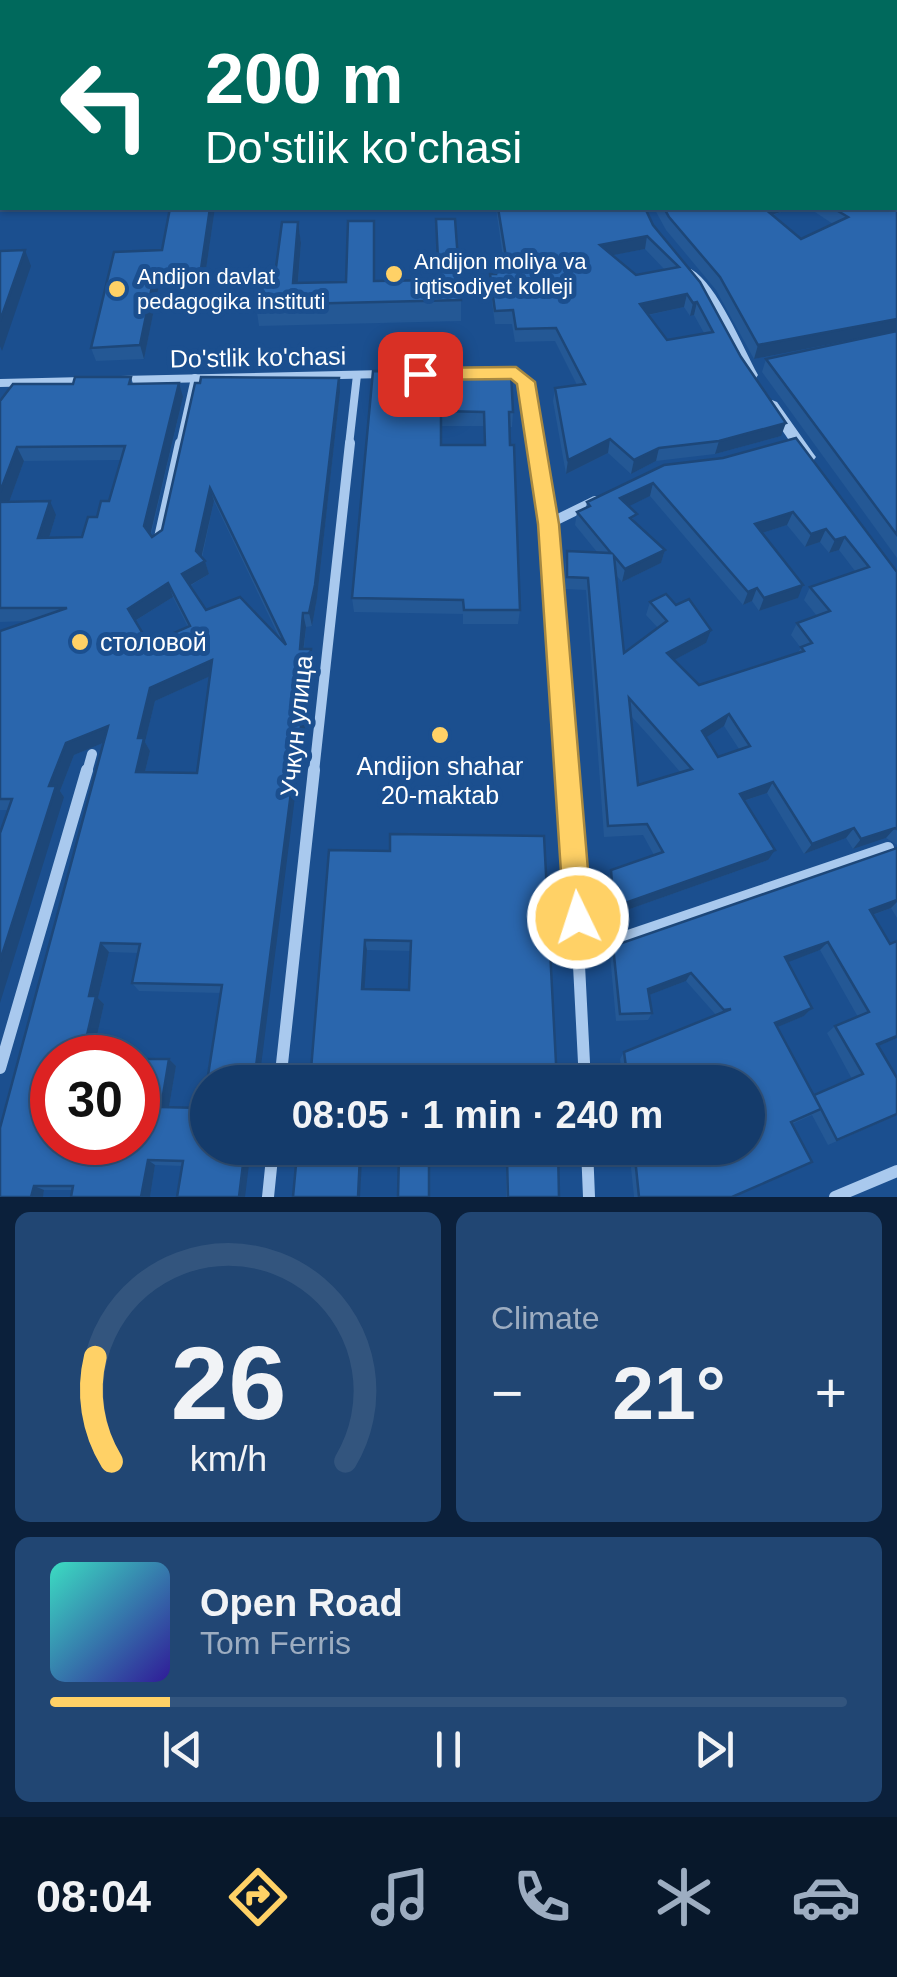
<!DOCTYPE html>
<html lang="en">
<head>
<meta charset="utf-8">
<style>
	body { margin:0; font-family:Helvetica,sans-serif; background:#214673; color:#f1f3f6; height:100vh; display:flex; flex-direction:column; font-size:38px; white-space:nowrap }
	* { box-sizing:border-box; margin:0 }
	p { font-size:32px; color:#9dadc1 }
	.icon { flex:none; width:55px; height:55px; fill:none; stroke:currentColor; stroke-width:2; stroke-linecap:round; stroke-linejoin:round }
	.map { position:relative; height:1197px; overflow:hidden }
	.sheet { display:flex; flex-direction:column; gap:15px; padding:15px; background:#0b203b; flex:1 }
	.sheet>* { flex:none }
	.guide { position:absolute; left:0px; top:0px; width:898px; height:210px; box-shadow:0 2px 8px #0004,0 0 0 2px #33557e; background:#00695c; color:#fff; overflow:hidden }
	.speed { position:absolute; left:30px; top:1035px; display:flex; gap:20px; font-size:50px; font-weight:700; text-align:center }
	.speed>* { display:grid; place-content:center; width:130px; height:130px; border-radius:50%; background:#143b6b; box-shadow:0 2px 8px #0004,0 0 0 2px #33557e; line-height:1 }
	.speed .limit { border:15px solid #d22; background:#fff; color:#111 }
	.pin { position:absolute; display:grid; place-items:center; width:85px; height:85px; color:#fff; margin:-42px; border-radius:20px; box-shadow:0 5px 15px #0006 }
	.me { position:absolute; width:110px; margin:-55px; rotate:356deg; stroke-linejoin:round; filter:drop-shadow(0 0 8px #0008) }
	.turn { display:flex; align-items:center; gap:35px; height:210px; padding:0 40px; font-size:45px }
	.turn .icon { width:130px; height:130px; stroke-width:2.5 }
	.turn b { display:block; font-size:70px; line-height:85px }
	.big { font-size:75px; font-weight:700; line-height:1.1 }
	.sheet .tile { flex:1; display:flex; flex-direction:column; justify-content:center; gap:15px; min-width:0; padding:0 35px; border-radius:15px; background:#214673 }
	.sheet .dial { align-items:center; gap:0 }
	.dial svg { height:260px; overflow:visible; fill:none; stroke:#33557e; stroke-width:7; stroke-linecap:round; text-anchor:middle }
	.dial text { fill:#f1f3f6; stroke:none }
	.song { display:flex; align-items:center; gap:30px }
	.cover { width:120px; height:120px; border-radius:15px; background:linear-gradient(135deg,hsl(170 70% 55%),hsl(250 70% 35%)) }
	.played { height:10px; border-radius:5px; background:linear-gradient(90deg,#ffd166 15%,#33557e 15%) }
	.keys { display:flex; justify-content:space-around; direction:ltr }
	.heat { display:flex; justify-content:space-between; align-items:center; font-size:55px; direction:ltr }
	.sheet .tiles { flex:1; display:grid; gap:15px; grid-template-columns:1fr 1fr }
	.tile:last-child { grid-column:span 2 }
	.trip { position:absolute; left:190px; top:1065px; width:575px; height:100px; border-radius:50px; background:#143b6b; box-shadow:0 2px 8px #0004,0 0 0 2px #33557e; font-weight:700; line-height:100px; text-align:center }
	.menu { display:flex; height:160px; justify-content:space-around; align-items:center; background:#08182b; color:#9dadc1 }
	.menu .icon { width:70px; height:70px }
	.menu .selected { color:#ffd166 }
	.menu b { font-size:45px; color:#f1f3f6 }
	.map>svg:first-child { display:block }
</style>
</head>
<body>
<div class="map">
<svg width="897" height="1197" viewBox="0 0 897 1197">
	<rect width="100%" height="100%" fill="#1b4f8f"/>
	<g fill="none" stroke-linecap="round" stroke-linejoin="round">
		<g stroke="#a9c9ee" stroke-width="8">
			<path d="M501 373H516L526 382 535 445"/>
			<path d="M121 380 384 374"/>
			<path d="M0 383 84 381"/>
			<path d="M180 445 195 378"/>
			<path d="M349 445 357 375"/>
		</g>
		<g stroke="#a9c9ee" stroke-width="10">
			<path d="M535 443 569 772"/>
			<path d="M548 524 595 501"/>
			<path d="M158 542 180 443"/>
			<path d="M87 772 92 754"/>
			<path d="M314 772 350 443"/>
		</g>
		<g stroke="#a9c9ee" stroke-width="12">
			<path d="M569 770 585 1082"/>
			<path d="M581 952 888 848"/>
			<path d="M0 1068 87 770"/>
			<path d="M280 1082 314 770"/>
			<path d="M587 1148 589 1197"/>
			<path d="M268 1197 273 1148"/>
			<path d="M835 1197 897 1171"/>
		</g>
		<g fill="#a9c9ee" fill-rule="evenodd">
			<path d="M691 269C718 285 742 346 758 375L756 378 751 380 744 375 700 293 685 273Z"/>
			<path d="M772 400 777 402 813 453 816 457 813 461H803L765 405Z"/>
		</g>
	</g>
	<g fill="#245895" fill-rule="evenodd">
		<path d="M848 0H897V51L895 52V2H849Z"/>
		<path d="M215 208 204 283 159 285 144 359 96 361 91 348 162 250Z"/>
		<path d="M496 208H645L653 225 781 436 715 454 656 461 631 474 608 453 566 474 553 401 555 388 577 385 555 341 515 342 512 324H495L490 288V274H494V258H503ZM645 249 665 270 636 275 612 255ZM684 307 690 316 694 315 704 333 667 340 649 315Z"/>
		<path d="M654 208H793L773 215 801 239 833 224 809 208H895L897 331 754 359 716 290 666 230Z"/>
		<path d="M436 219 461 300V321L259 326 256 305 275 275 298 222 301 243 298 283 346 282 374 221 375 281 438 280Z"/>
		<path d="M897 331V558L762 372 766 359Z"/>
		<path d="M373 371 513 412 512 427H510L520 610 518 624H463V614L354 612 352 598ZM441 426H484V445H441Z"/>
		<path d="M131 377 133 384 183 397 151 535 152 537 162 530 195 383 340 392 317 598 312 626 306 627 304 649 314 662 304 741 307 753 306 764 304 773H298L208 1148 182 1166 155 1165 150 1197H71L72 1190H44L43 1197H0L103 743 74 755 60 791 64 797 8 810H0V631L27 621 0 622V401L73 384ZM121 460 109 501 82 537 49 538 56 515 9 502 24 461ZM214 501 280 639 206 610 190 586 209 574 205 561 202 558ZM173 597 188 627 149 644 135 621ZM210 676 197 773 145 772 150 751 145 742 155 701ZM109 952 138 953 132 983 139 991 221 993 203 1108 169 1107 176 1066 169 1059 92 1058 104 1004 98 998Z"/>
		<path d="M796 438 897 572V845L886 838 853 849 846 838 804 854 767 793 744 801 768 860 610 916 608 880 611 870 654 855 643 835 604 837 586 590 565 589V564L567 551 597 552 575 525 577 512 586 508 587 502 723 458ZM650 496 743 605 752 601 759 611 798 598 762 533 787 525 805 547 820 542 829 553 839 550 855 571 810 587 804 600 817 616 797 623 791 635 801 648 798 652 699 685 674 660 706 643 650 602 646 615 658 628 624 653 616 575 622 582 661 563 665 550 635 523 628 506ZM631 716 650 737 681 773 638 785ZM724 726 739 749 718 757 705 737Z"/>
		<path d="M897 847V918L891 908 873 915 890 944 897 941V1038L878 1046 897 1115 828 1145 812 1115 792 1124 734 1197H634L629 1148H748V1082H623L620 1059 624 1052 716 1015 686 981 649 995 652 1013 648 1020 616 1021 610 955 613 946 896 849ZM820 950 858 1017 835 1026 827 1033 852 1079 814 1096 777 1027 804 1016 812 1008 787 962Z"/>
		<path d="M329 850 557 1082H310ZM367 950 411 951 409 990 364 989Z"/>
		<path d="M558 1148 559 1197H506V1165L362 1160 345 1154Z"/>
	</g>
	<g fill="#1d4779">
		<path d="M2 146V160L0 161V147Z"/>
		<path d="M210 208H215L204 283 201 269Z"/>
		<path d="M762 208H793L759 219Z"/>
		<path d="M298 222 301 243 296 304 293 283Z"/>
		<path d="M647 236 645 249 598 258 600 245Z"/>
		<path d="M25 250 31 266 2 351 0 346V321Z"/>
		<path d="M155 272 159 285 144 359 140 345Z"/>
		<path d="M687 294 684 307 638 317 640 304Z"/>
		<path d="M697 302 694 315 690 316 693 303Z"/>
		<path d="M897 319V331L754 359 758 345Z"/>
		<path d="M339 378 340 392 317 598 312 626 309 613Z"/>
		<path d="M179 383 183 397 149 540 144 526Z"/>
		<path d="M786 423 781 436 715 454 719 441Z"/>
		<path d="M610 439 608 453 566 474 568 460Z"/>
		<path d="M17 447 24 461 4 516 0 509V492Z"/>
		<path d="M659 448 656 461 631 474 634 460Z"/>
		<path d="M653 483 650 496 617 512 620 498Z"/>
		<path d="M210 488 214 501 200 563 205 561 209 574 187 587 182 574 196 551Z"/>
		<path d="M50 501 56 515 45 551 38 538Z"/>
		<path d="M793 512 787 525 750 537 755 524Z"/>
		<path d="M826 529 820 542 805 547 811 534Z"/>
		<path d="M845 537 839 550 829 553 835 540Z"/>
		<path d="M665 550 661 563 622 582 625 569Z"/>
		<path d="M168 583 173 597 133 622 128 609Z"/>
		<path d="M803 585 798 598 759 611 764 598Z"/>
		<path d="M757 588 752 601 743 605 748 592Z"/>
		<path d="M303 613 306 627 302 662 300 649Z"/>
		<path d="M711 630 706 643 663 666 667 653Z"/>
		<path d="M311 649 314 662 302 753 299 741Z"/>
		<path d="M212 660 217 673 155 701 145 742 150 751 142 784 136 772 138 738 150 688Z"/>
		<path d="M729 714 724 726 697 743 702 731Z"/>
		<path d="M108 726 115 738 74 755 60 791 64 797 0 1003V961L49 786 66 743Z"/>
		<path d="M304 741 307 753 304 773 301 761Z"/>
		<path d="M295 761 298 773 259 1082H254Z"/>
		<path d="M773 782 767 793 734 804 740 794Z"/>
		<path d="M854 828 846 838 804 854 812 844Z"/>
		<path d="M895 828 886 838 853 849 861 839Z"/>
		<path d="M775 850 768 860 610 916 614 907Z"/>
		<path d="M897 900V902L891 908 861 919 870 910Z"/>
		<path d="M365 940 367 950 364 998 362 989Z"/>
		<path d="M828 942 820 950 778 966 785 957Z"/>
		<path d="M101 943 109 952 98 998 104 1004 92 1058H82L89 996Z"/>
		<path d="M691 973 686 981 644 997 648 989Z"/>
		<path d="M812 1008 804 1016 768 1031 775 1023Z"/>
		<path d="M897 1036V1038L867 1051 877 1044Z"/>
		<path d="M169 1059 176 1066 168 1113 161 1107Z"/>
		<path d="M245 1148H251L245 1197H239Z"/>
		<path d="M360 1155 362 1160 360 1197H358Z"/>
		<path d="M148 1160 155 1165 150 1197H141Z"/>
		<path d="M34 1186 44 1190 43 1197H31Z"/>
	</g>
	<g fill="#2a66ad" stroke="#1d4779" stroke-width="2.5" fill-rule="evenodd">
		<path d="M0 0H118V2H2V146L0 147Z"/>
		<path d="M127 0H787L789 1 770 2H126Z"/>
		<path d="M859 0H897V39H895V2H861Z"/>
		<path d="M895 90H897V319L758 345 720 277 669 217 664 208H764L801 239 848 217 833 208H895Z"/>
		<path d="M170 208H210L201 269 155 272 140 345 91 348 114 252 162 250Z"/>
		<path d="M498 208H645L653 225 700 282 741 357 786 423 719 441 659 448 634 460 610 439 568 460 555 388 585 384 556 328 516 329 513 310 495 311 490 274H496L494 258 506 257ZM647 236 679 267 636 275 600 245ZM687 294 693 303 697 302 713 332 667 340 640 304Z"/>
		<path d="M436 219H455L461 300 256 305 260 275H275L282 222H298L293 283 346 282 348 221H374V281L439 280Z"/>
		<path d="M25 250 0 321V251Z"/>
		<path d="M897 331V535L766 359Z"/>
		<path d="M373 371 511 372 513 412H509L510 445H514L520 610H464L463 600 352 598ZM441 411 484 412 485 445H441Z"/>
		<path d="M75 377H131L129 384 179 383 144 526 152 537 162 530 195 383H200L201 377 339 378 315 585 309 613H303L300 649H311L299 741H304L303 752 301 761H295L254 1082H208V1148H245L239 1197H177L183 1161 148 1160 141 1197H71L73 1186H34L31 1197H0V1128L108 726 66 743 49 786H56L0 961V833L12 799H0V631L67 608H0V502L50 501 38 538 82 537 88 517H97L101 501H109L125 446 17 447 0 492V401L13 384H73ZM210 488 286 645 240 597 206 610 182 574 205 561 196 551ZM168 583 190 626 149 644 128 609ZM212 660 197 773 136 772 144 738H138L150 688ZM101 943 140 944 132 983 222 985 203 1108 161 1107 169 1059H138V1142H52V1058H90L82 1057 96 996H89Z"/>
		<path d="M796 438 897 572V829L895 828 861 839 854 828 812 844 773 782 740 794 775 850 614 907 611 870 663 852 647 824 608 826 588 578 567 577V551L611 553 577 512 590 506 587 502 664 465 723 458ZM653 483 748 592 757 588 764 598 803 585 755 524 793 512 811 534 826 529 835 540 845 537 869 567 810 587 830 611 797 623 812 643 801 647 804 651 699 685 667 653 711 630 689 599 676 605 666 594 650 602 667 621 624 653 614 556 625 569 665 550 630 518 637 514 620 498ZM629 698 692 769 638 785ZM729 714 750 746 718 757 702 731Z"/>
		<path d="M390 834 544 836 557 1082H310L329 850 390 851ZM365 940 411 941 409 990 362 989Z"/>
		<path d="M897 848V900L870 910 890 944 897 941V1036L877 1044 897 1078V1114L837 1140 814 1095 863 1074 835 1026 869 1012 828 942 785 957 812 1008 775 1023 821 1109 791 1122 812 1162 732 1197H639L634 1148H748V1082H628L624 1052 731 1009 724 1010 691 973 648 989 652 1013 620 1014 613 946Z"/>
		<path d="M345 1148H558L559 1197H508L507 1159 429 1156V1197H398L399 1155H360L358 1197H293L297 1154H345Z"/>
	</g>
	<path fill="#ffd166" stroke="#a68842" stroke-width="2.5" d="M516 367 535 382 559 524 592 918 588 928 578 932 568 928 564 918 538 524 517 384 511 379 420 380 411 374 420 368Z"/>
	<g fill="#ffd166" stroke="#1b4f8f" stroke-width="4">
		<circle cx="394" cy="274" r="10"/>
		<circle cx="117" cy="289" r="10"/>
		<circle cx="80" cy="642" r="10"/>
		<circle cx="440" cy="735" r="10"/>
	</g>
	<g text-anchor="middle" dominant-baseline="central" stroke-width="10" stroke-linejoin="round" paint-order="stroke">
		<g font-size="22" fill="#fff" stroke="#1b4f8f" text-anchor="start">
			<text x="414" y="261">Andijon moliya va<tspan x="414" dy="25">iqtisodiyet kolleji</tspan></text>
			<text x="137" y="276">Andijon davlat<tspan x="137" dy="25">pedagogika instituti</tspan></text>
		</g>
		<g font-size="25" fill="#fff" stroke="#1b4f8f">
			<text transform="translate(258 357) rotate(-1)">Do'stlik ko'chasi</text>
			<text transform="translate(296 726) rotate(-84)">Учкун улица</text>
		</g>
		<g font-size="25" fill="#fff" stroke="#1b4f8f" text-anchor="start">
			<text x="100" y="642">столовой</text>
			<text x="440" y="766" text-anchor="middle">Andijon shahar<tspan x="440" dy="29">20-maktab</tspan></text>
		</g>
	</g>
</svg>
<div class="speed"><div class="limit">30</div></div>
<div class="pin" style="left:420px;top:374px;background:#d93025"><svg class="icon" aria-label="arrive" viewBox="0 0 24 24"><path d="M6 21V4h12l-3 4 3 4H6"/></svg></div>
<svg class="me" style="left:578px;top:918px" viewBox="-20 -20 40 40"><circle r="17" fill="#ffd166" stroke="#fff" stroke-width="3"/><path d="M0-11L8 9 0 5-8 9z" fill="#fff"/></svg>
<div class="trip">08:05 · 1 min · 240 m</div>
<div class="guide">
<div class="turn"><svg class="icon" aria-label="left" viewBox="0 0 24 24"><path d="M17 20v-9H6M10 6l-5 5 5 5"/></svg><div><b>200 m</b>Do'stlik ko'chasi</div></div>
</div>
</div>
<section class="sheet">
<div class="tiles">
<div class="tile dial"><svg viewBox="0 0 100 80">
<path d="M14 69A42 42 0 1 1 86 69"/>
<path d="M14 69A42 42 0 0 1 9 37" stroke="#ffd166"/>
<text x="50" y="56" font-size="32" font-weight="700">26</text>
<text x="50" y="72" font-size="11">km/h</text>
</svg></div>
<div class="tile"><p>Climate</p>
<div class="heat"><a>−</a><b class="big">21°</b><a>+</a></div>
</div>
<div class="tile">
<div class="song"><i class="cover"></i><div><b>Open Road</b><p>Tom Ferris</p></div></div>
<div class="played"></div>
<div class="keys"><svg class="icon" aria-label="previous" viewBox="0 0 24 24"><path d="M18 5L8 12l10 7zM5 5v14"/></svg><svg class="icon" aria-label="pause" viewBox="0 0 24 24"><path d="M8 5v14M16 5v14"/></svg><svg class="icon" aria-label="next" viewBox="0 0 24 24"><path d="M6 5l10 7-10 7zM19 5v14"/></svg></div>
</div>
</div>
</section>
<nav class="menu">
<b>08:04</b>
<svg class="icon selected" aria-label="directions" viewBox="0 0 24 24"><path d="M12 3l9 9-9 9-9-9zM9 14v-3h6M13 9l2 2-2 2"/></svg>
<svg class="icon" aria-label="music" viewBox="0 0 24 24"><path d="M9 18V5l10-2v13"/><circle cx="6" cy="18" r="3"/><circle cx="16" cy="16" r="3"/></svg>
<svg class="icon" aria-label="phone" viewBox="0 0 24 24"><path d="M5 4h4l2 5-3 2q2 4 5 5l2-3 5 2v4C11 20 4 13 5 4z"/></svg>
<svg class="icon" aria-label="climate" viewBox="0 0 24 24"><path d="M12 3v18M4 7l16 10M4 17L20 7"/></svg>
<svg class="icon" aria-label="car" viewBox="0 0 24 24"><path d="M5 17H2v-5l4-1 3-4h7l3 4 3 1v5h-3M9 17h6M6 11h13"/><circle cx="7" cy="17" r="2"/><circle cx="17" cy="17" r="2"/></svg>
</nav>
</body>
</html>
